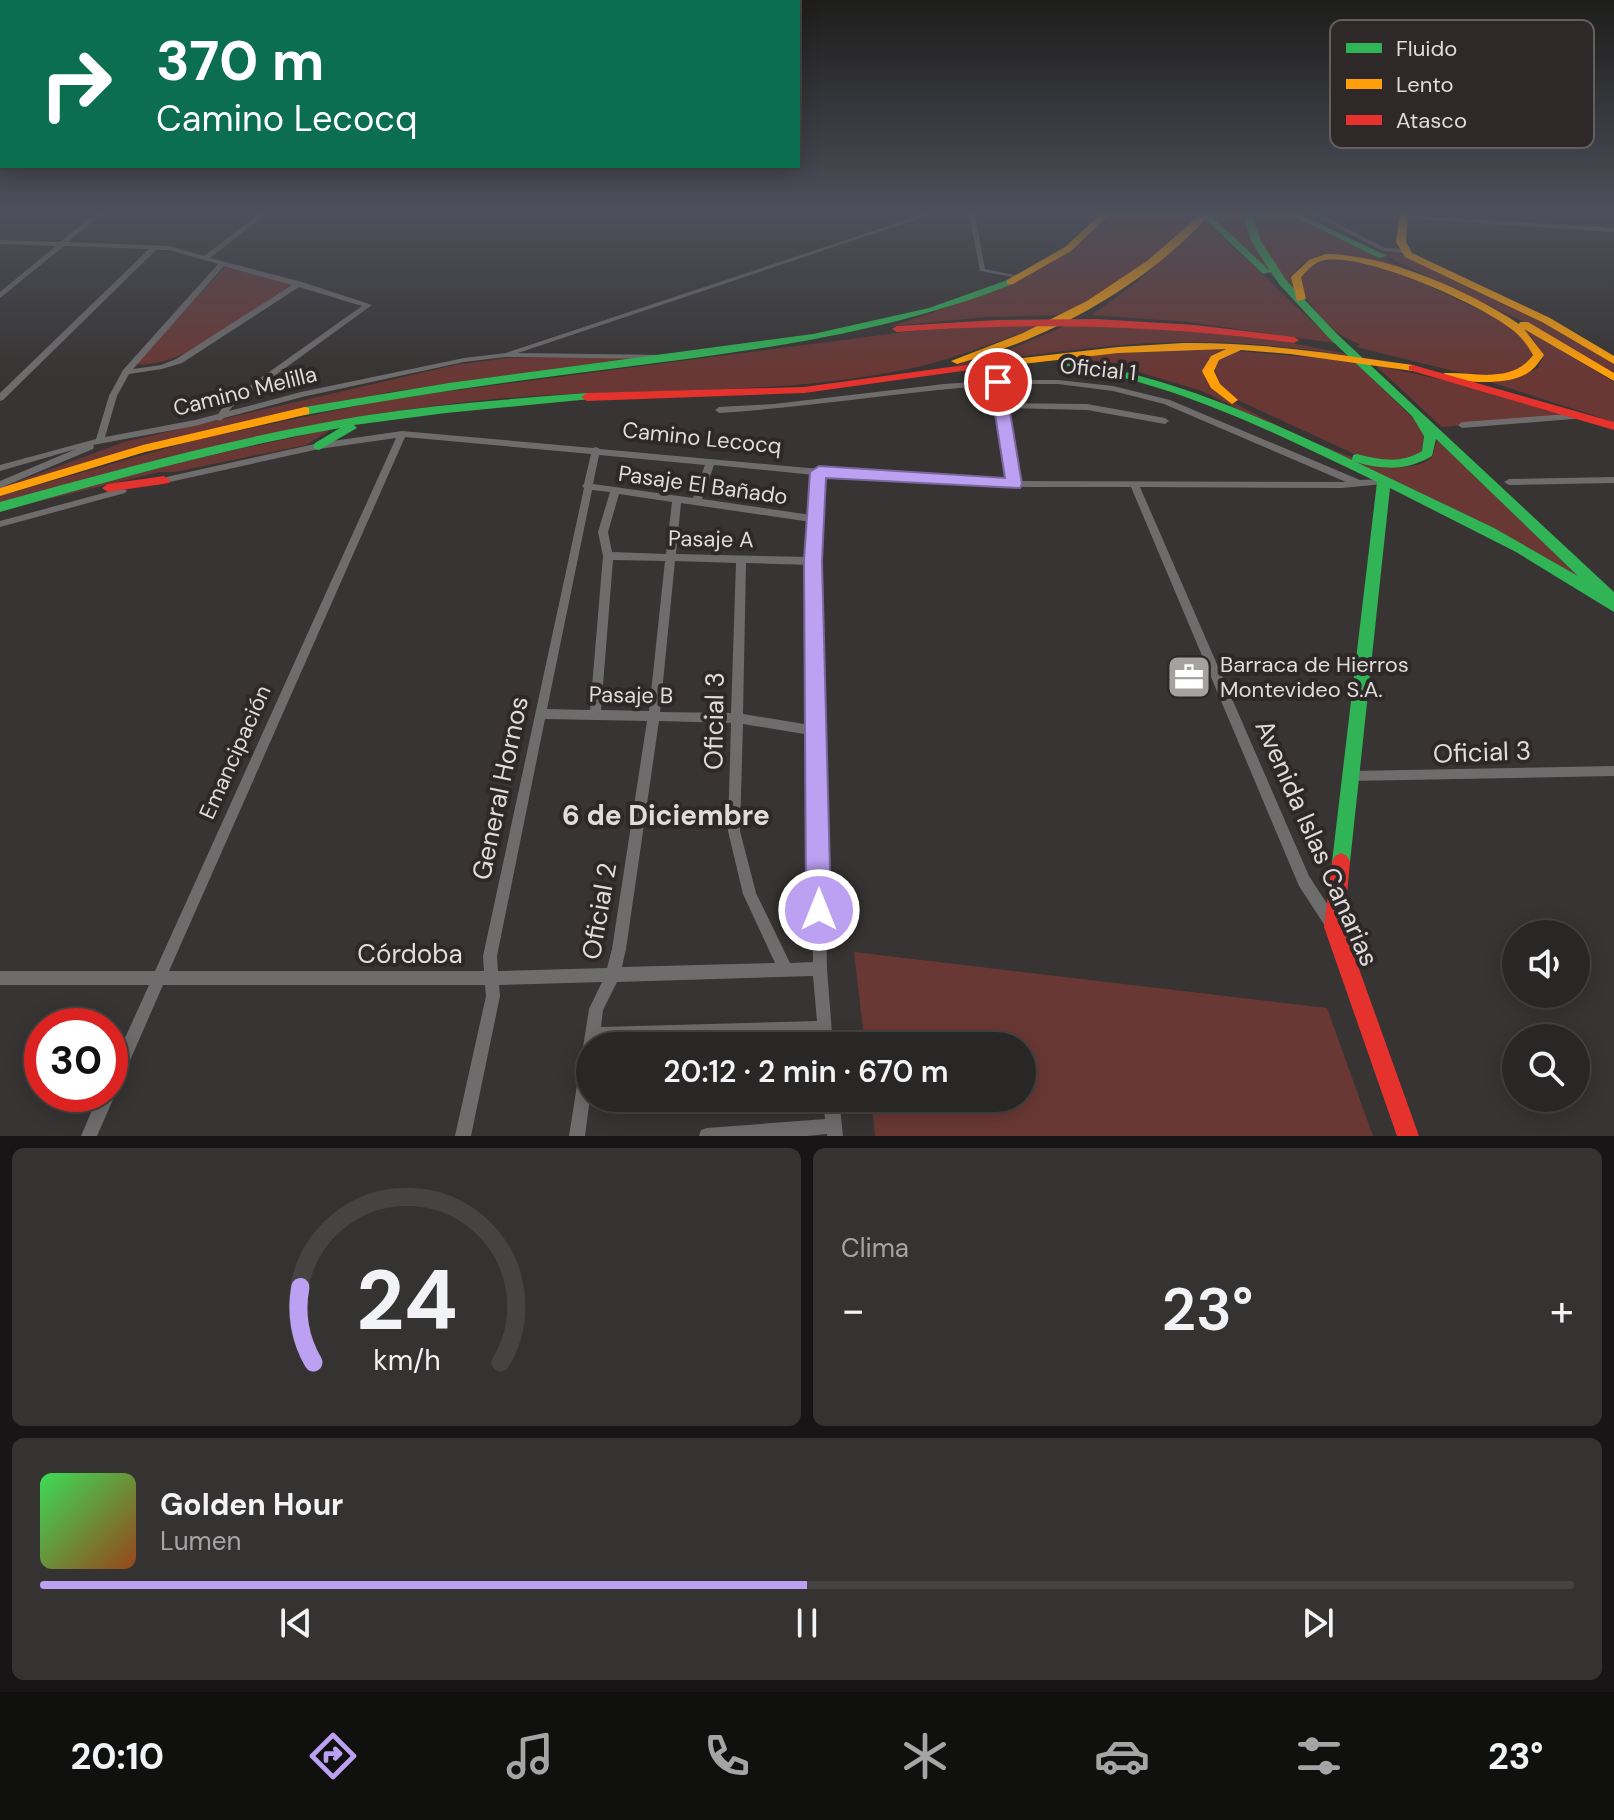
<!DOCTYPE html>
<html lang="es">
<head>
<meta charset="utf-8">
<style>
	body { margin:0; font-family:"DM Sans",sans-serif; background:#353332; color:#f1f3f6; height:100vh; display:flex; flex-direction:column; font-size:30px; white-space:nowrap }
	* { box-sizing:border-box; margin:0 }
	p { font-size:26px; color:#a5a5a7 }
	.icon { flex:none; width:44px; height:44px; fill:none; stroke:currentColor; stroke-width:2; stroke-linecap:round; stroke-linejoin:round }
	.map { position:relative; height:1136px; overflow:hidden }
	.details { display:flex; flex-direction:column; gap:12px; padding:12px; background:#171515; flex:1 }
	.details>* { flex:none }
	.banner { position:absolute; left:0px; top:0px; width:800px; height:168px; box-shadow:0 4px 20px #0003,0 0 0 2px #454443; background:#0b6e4f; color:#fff; overflow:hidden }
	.fabs { position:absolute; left:1502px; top:920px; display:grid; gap:16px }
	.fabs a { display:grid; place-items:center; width:88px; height:88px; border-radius:50%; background:#292726; box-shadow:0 4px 20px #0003,0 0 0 2px #454443; font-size:40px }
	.speed { position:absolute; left:24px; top:1008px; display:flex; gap:16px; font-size:40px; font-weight:700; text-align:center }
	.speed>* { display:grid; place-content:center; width:104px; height:104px; border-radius:50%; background:#292726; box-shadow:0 4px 20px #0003,0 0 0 2px #454443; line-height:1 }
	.speed .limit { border:12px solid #d22; background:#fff; color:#111 }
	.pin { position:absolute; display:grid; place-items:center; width:68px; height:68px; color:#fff; margin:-34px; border:4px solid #fff; border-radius:50%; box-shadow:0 2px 8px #0007 }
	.me { position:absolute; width:88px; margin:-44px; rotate:0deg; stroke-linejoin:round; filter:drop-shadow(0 0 6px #0008) }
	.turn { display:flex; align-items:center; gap:28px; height:168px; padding:0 24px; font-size:36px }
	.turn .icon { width:104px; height:104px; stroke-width:2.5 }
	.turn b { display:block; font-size:56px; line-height:68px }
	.big { font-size:60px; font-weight:600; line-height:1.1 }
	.details .widget { flex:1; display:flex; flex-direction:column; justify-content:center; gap:12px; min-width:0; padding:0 28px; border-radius:12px; background:#353332 }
	.details .dial { align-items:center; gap:0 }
	.dial svg { height:208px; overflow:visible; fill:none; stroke:#454443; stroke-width:7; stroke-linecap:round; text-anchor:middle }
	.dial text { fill:#f1f3f6; stroke:none }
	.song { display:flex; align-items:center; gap:24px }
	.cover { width:96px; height:96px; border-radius:12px; background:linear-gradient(135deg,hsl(130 70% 55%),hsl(20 70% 35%)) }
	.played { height:8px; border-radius:4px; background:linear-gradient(90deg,#bca0f2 50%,#454443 50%) }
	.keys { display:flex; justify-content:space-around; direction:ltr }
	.heat { display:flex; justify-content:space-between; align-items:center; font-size:44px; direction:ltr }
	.details .tiles { flex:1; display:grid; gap:12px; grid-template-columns:1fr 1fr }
	.widget:last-child { grid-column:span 2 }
	.trip { position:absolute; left:576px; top:1032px; width:460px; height:80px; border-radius:40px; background:#292726; box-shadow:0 4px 20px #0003,0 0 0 2px #454443; font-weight:600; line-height:80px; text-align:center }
	.tabs { display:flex; height:128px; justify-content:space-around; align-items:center; background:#10100f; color:#a5a5a7 }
	.tabs .icon { width:56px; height:56px }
	.tabs .current { color:#bca0f2 }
	.tabs b { font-size:36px; color:#f1f3f6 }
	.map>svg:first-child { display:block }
</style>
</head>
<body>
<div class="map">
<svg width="1614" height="1136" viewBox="0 0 1614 1136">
	<rect width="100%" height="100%" fill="#373433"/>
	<g fill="#693835">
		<path d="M1111 214 1201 215 1123 281 1065 315 988 317 891 326C957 306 1064 265 1111 214Z"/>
		<path d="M1213 214H1244L1283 286 1213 220Z"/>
		<path d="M1250 214H1290L1494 311 1614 382V422L1490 382 1516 379 1538 368 1543 357 1531 336 1396 267 1341 256 1303 263 1295 271 1294 287C1274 273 1256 237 1250 214Z"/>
		<path d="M1206 221 1335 343 1189 322 1091 315 1133 285Z"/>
		<path d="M1377 252 1403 255 1528 314 1614 364V376L1526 323Z"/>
		<path d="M1346 259 1398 271 1500 320 1518 332 1532 353 1530 362 1507 375 1462 373 1356 347 1360 344C1335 337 1311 309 1299 285L1302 273 1318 262Z"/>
		<path d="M227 265 293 285C257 308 179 370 138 364L136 362Z"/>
		<path d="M1042 322 1041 326C995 342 950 361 903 370 765 398 624 386 485 400 317 417 161 457 0 504V496L195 440 390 399 904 332Z"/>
		<path d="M1094 322 1271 339 1394 363C1329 352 1265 342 1198 342 1116 341 1035 355 954 366L1015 347 1065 326H1086Z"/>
		<path d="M1226 348 1207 360 1223 397C1262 417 1394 493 1432 457L1437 440 1588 583 1202 391 1122 367 1056 358 1130 350Z"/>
		<path d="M1238 351 1354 361 1424 429 1422 454 1399 462 1361 457 1233 398 1223 392 1212 363Z"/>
		<path d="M649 357 389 392 0 488 124 442 455 365 507 358Z"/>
		<path d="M1375 365 1474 387 1562 412 1563 417 1442 427Z"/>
		<path d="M332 429 306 445 175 472H160L20 506 161 466Z"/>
		<path d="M854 952 1327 1008 1373 1136H875L871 1098H1022V1046H865Z"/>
	</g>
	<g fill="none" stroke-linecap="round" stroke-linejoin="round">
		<g fill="#6e6c6c" fill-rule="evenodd">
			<path d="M95 214H101L68 242 169 246 204 256 260 214H266L210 258 302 282 372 305 233 406 229 411 301 392 464 358 506 353 924 214H932L518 353 669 355H672V359L505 357 464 362 302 397 224 418 220 421 217 420 195 426 93 445 94 447 93 449 0 488V481L76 449 0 471V465L96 439 109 396 123 370 218 264 169 250H156L3 400 0 401V393L149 249 64 246 0 298V292L56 246 0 244V240L60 242ZM224 266 292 285 176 359 161 365 133 369ZM299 287 362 306 227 402 218 414 195 420 105 437 117 396 129 374 162 369 182 363Z"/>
			<path d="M969 214H975L985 269 1019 276V278L980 271Z"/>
			<path d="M1312 214H1319L1385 248 1404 249 1407 251 1404 253 1382 251Z"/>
			<path d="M1404 215 1614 228V232L1402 218 1401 217Z"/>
			<path d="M998 380H1058L1113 386 1170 400 1360 480 1387 479 1389 481 1387 483 1384 484 1342 488 1140 487 1309 876 1337 919 1339 924 1337 929 1332 931 1327 929 1299 886 1131 487H1014L823 475 818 561 827 969 833 1046H819L818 1036 598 1042V1046H590V1098L585 1136H569L589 1009 602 982 499 985 500 996 471 1136H455L486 996 485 985H163L97 1136H81L99 1094H110V1071L149 985H0V971H155L396 438 319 449 156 485 151 482 153 480 319 443 402 431 593 448 596 447 600 449 819 469 1009 481 994 385C902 392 811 407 719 413L715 410 719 407 774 404 944 384ZM1002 384H1058L1113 391 1164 404 1346 482 1018 481 1006 408 1087 410 1165 424 1169 421 1165 418 1087 404 1005 403ZM405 437 591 454 584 484 582 486 584 488 483 956 484 971H169ZM599 455 705 465 693 498 593 484ZM714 465 814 475 811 515 702 499ZM592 490 610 492 598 532 603 556 590 710 547 709ZM619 494 672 502 666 554 612 552 608 532ZM681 503 811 522 808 557 676 554ZM613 560 665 561 649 711 601 710ZM675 561 736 563 731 713 660 712ZM746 563 808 565 810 725 743 714ZM545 719 647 721 612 949 607 968 498 971 497 956ZM659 721 731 723 728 831 743 894 775 963 622 967 626 949ZM743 724 810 735 813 962 790 963 756 893 740 831ZM813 976 817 1021 601 1027 603 1010 617 982Z"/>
			<path d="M1582 413 1586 416 1585 418 1462 428 1458 425 1462 422Z"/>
			<path d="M1614 477V483L1509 485 1504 482 1509 479Z"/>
			<path d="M122 488 127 491 125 493 0 527V521Z"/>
			<path d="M1614 766V776L1351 781 1347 780 1345 776 1347 772 1351 771Z"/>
			<path d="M823 1098H839L843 1136H827V1134L807 1136H699L701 1130 707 1128 825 1119Z"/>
		</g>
		<g fill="#30b455" fill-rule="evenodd">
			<path d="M1200 214H1209L1270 271 1251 241 1243 214H1251L1261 241 1286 280 1337 334 1614 592V612L1516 552 1390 488 1350 862 1347 868 1341 871 1335 868 1332 862 1377 482C1273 432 1179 384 1063 365L1057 362 1063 359C1168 376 1257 415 1352 460L1353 455 1357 454C1380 460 1401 464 1422 451L1424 436 1412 416 1329 338 1279 284 1271 272 1263 274ZM1436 439 1578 576 1494 528 1356 462C1383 470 1407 471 1432 456Z"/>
			<path d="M1289 214H1299L1387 256 1379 258Z"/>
			<path d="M1010 279 1015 282 1013 284C886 334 752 351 617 368 513 381 409 395 305 415L299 411 305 407 449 383 813 334 929 308Z"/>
			<path d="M587 393 593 397 591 399 446 413 354 425 357 428 319 450 315 449 313 446 315 443 340 428C225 448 112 480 0 512V502C120 469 240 436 362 416 437 404 512 399 587 393Z"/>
		</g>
		<g fill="#ff9f0a" fill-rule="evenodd">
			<path d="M1101 214H1110L1071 251 1013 284H1007V280L1065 247Z"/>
			<path d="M1201 214H1210C1146 286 1050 338 957 364L951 361 1023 333 1087 301 1147 261Z"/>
			<path d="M1400 214H1408L1406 242 1412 253 1550 318 1614 356V364L1542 322 1405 257 1396 242Z"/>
			<path d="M1326 254C1389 255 1467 290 1519 324L1520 322H1528L1614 373V381L1524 329 1544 355C1539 362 1534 370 1526 374 1506 386 1464 382 1441 378L1439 376 1445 373C1477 372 1512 384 1533 355 1528 346 1522 338 1514 331 1481 304 1368 254 1326 260 1315 261 1308 270 1301 277L1306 299 1297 301 1291 277 1309 260Z"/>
			<path d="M1183 343C1261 342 1336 354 1413 365L1419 368 1413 371 1290 354 1241 350 1219 360 1214 371 1220 384 1238 400 1232 404 1211 388 1202 371 1211 356 1226 349 1118 353 987 368 981 365 987 362 1118 347Z"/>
			<path d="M305 407 309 408V414L145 452 0 496V488L143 445Z"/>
		</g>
		<g fill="#e5322d" fill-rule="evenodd">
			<path d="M1096 319 1195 325 1294 337 1299 340 1294 343C1161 325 1030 322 897 332L892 329 897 326 997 320Z"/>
			<path d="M987 362 993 365 991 367 804 393 587 401 581 397 587 393 804 387Z"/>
			<path d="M1413 365 1614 422V430L1409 370V366Z"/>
			<path d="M164 476 170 480 169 483 108 492 102 488 108 484Z"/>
			<path d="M1341 853 1347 856 1350 862 1344 927 1419 1136H1397L1324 927 1332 862 1335 856Z"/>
		</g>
	</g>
	<linearGradient id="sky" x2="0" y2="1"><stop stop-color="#1e1d1c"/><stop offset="0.57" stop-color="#4d505b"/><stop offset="1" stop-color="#4d505b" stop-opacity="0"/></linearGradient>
	<rect width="1614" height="373" fill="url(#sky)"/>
	<path fill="#bca0f2" stroke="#7a689d" stroke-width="2" d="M998 378 1005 382 1022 484 1020 488 826 478 822 561 831 910 827 918 819 922 810 918 806 910 804 561 810 472 819 466 1005 478 990 382Z"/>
	<defs>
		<g id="office-square" transform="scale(2.3)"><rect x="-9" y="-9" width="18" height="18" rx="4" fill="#a4a1a0" stroke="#2e2928"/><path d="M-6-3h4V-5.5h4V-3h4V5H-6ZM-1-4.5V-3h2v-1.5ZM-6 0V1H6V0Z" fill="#fff"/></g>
	</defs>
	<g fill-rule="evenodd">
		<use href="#office-square" x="1189" y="677"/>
	</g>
	<g text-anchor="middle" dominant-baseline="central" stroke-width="8" stroke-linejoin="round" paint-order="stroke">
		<g font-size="22" fill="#dfdcdb" stroke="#2e2928">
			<text transform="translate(1098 369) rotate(6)">Oficial 1</text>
			<text transform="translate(245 391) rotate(-14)">Camino Melilla</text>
			<text transform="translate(702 438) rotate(6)">Camino Lecocq</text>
			<text transform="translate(703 485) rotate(8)">Pasaje El Bañado</text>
			<text transform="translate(711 539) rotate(1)">Pasaje A</text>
			<text transform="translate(631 695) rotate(1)">Pasaje B</text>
			<text transform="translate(235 752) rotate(-66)">Emancipación</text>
		</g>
		<g font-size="22" fill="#dfdcdb" stroke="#2e2928" text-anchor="start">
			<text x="1220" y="664">Barraca de Hierros<tspan x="1220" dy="25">Montevideo S.A.</tspan></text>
		</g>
		<g font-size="26" fill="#dfdcdb" stroke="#2e2928">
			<text transform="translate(714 721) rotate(-89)">Oficial 3</text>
			<text transform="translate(1482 752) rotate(-2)">Oficial 3</text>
			<text transform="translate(500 788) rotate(-78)">General Hornos</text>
			<text transform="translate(1317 843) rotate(66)">Avenida Islas Canarias</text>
			<text transform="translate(599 911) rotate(-80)">Oficial 2</text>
			<text x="410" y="954">Córdoba</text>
		</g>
		<g font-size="28" font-weight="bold" fill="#dfdcdb" stroke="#2e2928">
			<text x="666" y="815">6 de Diciembre</text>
		</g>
	</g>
	<rect x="1330" y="20" width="264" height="128" rx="12" fill="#2e2928" stroke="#635f5e" stroke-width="2"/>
	<rect x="1346" y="43" width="36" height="10" fill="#30b455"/>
	<rect x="1346" y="79" width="36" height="10" fill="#ff9f0a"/>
	<rect x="1346" y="115" width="36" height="10" fill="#e5322d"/>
	<g font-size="22" fill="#dfdcdb">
		<text x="1396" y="56">Fluido</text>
		<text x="1396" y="92">Lento</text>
		<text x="1396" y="128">Atasco</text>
	</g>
</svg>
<div class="fabs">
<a><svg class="icon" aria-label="sound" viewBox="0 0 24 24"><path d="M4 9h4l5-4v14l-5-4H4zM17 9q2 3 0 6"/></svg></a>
<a><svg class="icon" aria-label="search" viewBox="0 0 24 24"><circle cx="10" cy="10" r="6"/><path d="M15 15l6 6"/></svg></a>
</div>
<div class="speed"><div class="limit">30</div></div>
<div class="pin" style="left:998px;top:382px;background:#d93025"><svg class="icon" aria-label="arrive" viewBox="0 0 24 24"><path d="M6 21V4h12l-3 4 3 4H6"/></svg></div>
<svg class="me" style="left:819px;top:910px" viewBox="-20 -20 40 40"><circle r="17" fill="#bca0f2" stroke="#fff" stroke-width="3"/><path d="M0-11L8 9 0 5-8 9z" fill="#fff"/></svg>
<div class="trip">20:12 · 2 min · 670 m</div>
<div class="banner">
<div class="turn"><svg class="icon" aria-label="right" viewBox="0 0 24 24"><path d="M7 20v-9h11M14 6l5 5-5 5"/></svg><div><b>370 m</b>Camino Lecocq</div></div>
</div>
</div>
<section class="details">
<div class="tiles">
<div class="widget dial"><svg viewBox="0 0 100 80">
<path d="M14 69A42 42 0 1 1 86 69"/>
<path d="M14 69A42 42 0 0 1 9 40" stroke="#bca0f2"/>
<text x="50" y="56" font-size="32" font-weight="700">24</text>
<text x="50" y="72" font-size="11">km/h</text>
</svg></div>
<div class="widget"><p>Clima</p>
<div class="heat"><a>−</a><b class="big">23°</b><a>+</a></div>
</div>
<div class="widget">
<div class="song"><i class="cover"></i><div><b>Golden Hour</b><p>Lumen</p></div></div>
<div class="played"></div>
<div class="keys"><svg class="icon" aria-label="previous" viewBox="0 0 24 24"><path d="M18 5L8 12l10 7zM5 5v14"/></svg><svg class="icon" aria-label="pause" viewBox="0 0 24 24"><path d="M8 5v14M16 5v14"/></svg><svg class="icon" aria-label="next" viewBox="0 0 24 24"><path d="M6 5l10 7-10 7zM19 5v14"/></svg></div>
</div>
</div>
</section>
<nav class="tabs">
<b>20:10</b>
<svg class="icon current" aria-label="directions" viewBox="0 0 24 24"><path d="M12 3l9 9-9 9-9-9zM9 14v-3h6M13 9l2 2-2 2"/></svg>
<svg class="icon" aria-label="music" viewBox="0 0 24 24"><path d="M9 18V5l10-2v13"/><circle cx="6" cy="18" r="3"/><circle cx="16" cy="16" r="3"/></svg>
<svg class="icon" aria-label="phone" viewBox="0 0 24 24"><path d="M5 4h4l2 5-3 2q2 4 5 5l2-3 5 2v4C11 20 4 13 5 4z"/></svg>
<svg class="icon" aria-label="climate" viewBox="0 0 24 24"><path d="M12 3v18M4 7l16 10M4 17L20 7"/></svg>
<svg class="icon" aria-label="car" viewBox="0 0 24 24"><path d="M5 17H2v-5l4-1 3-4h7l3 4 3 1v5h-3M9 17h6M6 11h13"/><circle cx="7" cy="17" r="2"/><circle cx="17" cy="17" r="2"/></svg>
<svg class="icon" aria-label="filters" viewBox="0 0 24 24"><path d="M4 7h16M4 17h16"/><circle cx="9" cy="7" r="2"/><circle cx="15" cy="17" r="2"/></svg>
<b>23°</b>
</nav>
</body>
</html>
